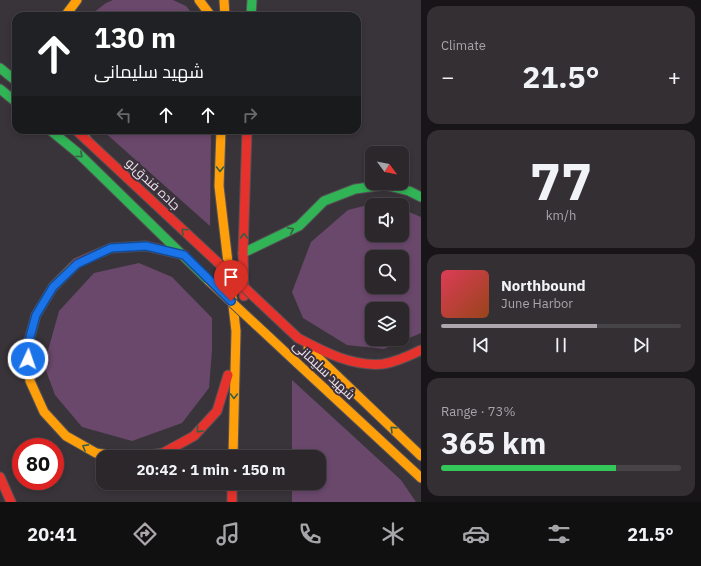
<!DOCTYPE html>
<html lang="en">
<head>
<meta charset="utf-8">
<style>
	body { margin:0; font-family:"IBM Plex Sans",Cairo,sans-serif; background:#332f33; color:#f1f3f6; height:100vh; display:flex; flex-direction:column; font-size:15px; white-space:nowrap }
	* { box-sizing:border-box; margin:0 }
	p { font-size:13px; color:#a6a5a9 }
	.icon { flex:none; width:22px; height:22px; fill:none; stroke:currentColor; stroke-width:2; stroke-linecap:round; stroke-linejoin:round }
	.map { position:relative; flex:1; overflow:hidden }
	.panel { display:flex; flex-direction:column; gap:6px; padding:6px; background:#181518; width:280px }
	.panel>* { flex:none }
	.hud { position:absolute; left:12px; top:12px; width:349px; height:122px; border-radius:12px; box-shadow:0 2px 6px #0003,0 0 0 1px #474447; background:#202124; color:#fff; overflow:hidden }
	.needle { width:26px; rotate:122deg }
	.controls { position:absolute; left:365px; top:146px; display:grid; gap:8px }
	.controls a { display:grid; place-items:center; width:44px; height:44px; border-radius:8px; background:#2b272b; box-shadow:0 2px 6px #0003,0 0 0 1px #474447; font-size:20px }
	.speed { position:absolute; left:12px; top:438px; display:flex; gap:8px; font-size:20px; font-weight:700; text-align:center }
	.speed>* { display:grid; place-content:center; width:52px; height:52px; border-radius:50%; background:#2b272b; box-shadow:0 2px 6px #0003,0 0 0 1px #474447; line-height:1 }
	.speed .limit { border:6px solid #d22; background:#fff; color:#111 }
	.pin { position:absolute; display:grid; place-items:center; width:34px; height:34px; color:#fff; margin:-41px -17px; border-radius:50% 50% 50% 0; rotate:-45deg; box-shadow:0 0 4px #0007 }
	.pin .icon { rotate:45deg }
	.me { position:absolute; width:44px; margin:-22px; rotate:3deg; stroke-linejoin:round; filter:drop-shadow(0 0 3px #0008) }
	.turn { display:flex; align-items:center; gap:14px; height:84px; padding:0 16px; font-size:18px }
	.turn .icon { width:52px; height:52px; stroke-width:2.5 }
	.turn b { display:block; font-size:28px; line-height:34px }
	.lanes { display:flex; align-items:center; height:38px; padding:0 16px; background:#0003; justify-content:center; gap:20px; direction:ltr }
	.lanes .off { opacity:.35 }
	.big { font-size:30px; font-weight:700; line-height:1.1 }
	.panel .widget { flex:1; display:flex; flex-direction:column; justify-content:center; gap:6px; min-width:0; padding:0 14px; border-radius:12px; background:#332f33 }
	.panel .dial { align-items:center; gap:0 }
	.dial b { font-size:52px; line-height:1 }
	.song { display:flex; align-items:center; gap:12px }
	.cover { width:48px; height:48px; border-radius:6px; background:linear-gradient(135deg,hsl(350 70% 55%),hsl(20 70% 35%)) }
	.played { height:4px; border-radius:2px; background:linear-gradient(90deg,#ada6ad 65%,#474447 65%) }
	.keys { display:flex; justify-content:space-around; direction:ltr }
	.heat { display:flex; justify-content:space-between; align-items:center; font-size:22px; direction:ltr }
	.charge { height:6px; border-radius:3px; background:linear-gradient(90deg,#34c759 73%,#474447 0) }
	.trip { position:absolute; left:96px; top:450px; width:230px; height:40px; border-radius:12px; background:#2b272b; box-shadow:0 2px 6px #0003,0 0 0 1px #474447; font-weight:700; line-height:40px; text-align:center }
	.menu { display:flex; height:64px; justify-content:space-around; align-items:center; background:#111011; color:#a6a5a9 }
	.menu .icon { width:28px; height:28px }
	.menu .on { color:#ada6ad }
	.menu b { font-size:18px; color:#f1f3f6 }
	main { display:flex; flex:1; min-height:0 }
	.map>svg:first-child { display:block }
</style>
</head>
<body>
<main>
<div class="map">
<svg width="421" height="502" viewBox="0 0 421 502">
	<rect width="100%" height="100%" fill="#393439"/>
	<g fill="#6a486c" fill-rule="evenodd">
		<path d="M113 0H173L186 6 194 16H89L106 3Z"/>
		<path d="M102 130H211L210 226Z"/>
		<path d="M384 201 393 205H372V235H402V209L421 217V333L384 349 347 345 303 318 292 292 311 242 348 210ZM372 257H402V287H372ZM372 309H402V339H372Z"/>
		<path d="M139 263 172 277 212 318V350L209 388 182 423 132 441 82 427 55 395 44 365 59 311 94 273Z"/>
		<path d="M292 380 401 480 416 502H292V483H319V457H292Z"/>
	</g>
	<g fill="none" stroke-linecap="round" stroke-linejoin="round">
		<g stroke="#555155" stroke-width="11">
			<g id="fast">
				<path d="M251 16 252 0"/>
				<path d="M0 68 16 81"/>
				<path d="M0 89 16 102"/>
				<path d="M50 130 78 153 209 281"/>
				<path d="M80 130 87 140"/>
				<path d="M243 253 299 226 324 201 355 189 385 185 409 191 421 197"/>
			</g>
		</g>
		<g stroke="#555155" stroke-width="11">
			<g id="slow">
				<path d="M199 0 211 16"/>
				<path d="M224 0 225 16"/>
				<path d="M65 16 77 0"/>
				<path d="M221 130 219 186 236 331 233 457"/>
				<path d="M73 267 53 287 36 315 27 348 30 381 44 412 66 436 96 453 122 457"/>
				<path d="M308 348 421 456"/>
				<path d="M297 363 421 478"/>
			</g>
		</g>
		<g stroke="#555155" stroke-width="11">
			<g id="jam">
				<path d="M78 132 213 258"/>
				<path d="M73 267 77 263 111 248 146 246 184 255"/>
				<path d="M244 296 243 253 247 130"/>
				<path d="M298 338C324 352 353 367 383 364 396 362 409 356 421 350"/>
				<path d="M137 457 163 453 194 436 217 411 228 375"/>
				<path d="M0 477 11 502"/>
				<path d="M232 483V502"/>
			</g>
		</g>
		<use href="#fast" stroke="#30b455" stroke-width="9"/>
		<use href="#slow" stroke="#ff9f0a" stroke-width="9"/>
		<use href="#jam" stroke="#e5322d" stroke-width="9"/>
		<g stroke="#555155" stroke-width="11" stroke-linecap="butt">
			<path id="slow-bridge" d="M209 281 297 363"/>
		</g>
		<g stroke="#555155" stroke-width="11" stroke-linecap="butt">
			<path id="jam-bridge" d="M213 258 298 338"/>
		</g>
		<use href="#slow-bridge" stroke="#ff9f0a" stroke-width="9"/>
		<use href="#jam-bridge" stroke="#e5322d" stroke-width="9"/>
	</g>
	<defs><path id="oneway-chevron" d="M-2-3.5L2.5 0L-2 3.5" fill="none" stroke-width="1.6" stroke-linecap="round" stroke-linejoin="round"/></defs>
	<g stroke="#385f45">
		<use href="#oneway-chevron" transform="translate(80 155) rotate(43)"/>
		<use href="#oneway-chevron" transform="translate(220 169) rotate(91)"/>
		<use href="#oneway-chevron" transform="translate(291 230) rotate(-26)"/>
		<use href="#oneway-chevron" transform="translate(184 231) rotate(-137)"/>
		<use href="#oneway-chevron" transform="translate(244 236) rotate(-88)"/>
		<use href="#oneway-chevron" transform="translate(234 396) rotate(91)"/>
		<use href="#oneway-chevron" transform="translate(393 429) rotate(-136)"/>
		<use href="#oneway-chevron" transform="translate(199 430) rotate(132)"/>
		<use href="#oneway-chevron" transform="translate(85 447) rotate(-151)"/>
	</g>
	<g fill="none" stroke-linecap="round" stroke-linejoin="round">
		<g stroke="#114b97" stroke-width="10">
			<path id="route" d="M28 359 27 348 36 315 53 287 77 264 111 248 146 246 184 255 231 301"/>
		</g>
		<use href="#route" stroke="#1a73e8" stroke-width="7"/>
	</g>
	<g text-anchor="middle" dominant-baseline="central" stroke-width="4" stroke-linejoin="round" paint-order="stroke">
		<g font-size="13" fill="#ebe4ec" stroke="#3c313c">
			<text transform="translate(153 184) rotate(43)">جاده فندق‌لو</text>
			<text transform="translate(324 370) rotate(43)">شهید سلیمانی</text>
		</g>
	</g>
</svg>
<div class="controls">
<a><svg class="needle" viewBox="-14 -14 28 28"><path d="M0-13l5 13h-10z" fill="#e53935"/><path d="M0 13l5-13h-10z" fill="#a6a5a9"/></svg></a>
<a><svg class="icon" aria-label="sound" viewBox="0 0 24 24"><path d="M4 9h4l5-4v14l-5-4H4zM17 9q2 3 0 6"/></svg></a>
<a><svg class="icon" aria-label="search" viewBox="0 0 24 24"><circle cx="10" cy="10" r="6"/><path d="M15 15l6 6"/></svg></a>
<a><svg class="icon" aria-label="layers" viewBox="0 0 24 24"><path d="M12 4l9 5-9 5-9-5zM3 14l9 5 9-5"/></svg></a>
</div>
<div class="speed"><div class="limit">80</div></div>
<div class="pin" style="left:231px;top:301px;background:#d93025"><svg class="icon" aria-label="arrive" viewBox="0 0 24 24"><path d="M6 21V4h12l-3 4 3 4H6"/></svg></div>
<svg class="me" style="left:28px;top:359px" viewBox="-20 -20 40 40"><circle r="17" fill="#1a73e8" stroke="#fff" stroke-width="3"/><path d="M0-11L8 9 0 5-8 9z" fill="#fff"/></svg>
<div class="trip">20:42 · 1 min · 150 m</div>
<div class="hud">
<div class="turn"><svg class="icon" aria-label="ahead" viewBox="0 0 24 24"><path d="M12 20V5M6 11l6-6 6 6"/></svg><div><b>130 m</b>شهید سلیمانی</div></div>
<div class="lanes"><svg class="icon off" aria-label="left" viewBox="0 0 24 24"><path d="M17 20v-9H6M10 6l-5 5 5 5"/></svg><svg class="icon" aria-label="ahead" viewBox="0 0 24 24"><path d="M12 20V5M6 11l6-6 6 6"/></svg><svg class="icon" aria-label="ahead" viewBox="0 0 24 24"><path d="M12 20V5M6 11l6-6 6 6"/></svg><svg class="icon off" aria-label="right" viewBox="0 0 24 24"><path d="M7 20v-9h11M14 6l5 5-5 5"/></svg></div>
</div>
</div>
<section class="panel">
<div class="widget"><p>Climate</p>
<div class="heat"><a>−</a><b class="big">21.5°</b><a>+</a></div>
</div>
<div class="widget dial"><b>77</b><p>km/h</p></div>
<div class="widget">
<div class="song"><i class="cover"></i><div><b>Northbound</b><p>June Harbor</p></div></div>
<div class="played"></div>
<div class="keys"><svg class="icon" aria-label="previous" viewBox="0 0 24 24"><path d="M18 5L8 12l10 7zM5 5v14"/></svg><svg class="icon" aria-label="pause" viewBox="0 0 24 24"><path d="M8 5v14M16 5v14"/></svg><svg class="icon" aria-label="next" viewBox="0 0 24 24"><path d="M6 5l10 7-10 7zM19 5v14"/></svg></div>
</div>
<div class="widget"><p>Range · 73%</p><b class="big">365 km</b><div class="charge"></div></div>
</section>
</main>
<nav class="menu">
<b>20:41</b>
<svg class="icon on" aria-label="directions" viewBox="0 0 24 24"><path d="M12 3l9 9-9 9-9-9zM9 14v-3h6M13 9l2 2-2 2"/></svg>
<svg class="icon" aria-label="music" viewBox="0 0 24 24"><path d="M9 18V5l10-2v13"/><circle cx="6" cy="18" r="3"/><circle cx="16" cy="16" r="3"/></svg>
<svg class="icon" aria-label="phone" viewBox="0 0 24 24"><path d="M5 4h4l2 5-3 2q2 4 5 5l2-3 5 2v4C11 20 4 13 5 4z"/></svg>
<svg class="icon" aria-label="climate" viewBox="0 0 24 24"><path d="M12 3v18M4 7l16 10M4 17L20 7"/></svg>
<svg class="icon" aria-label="car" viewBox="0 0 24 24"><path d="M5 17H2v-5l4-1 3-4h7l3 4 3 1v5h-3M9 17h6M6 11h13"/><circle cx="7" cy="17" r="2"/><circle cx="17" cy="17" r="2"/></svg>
<svg class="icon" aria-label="filters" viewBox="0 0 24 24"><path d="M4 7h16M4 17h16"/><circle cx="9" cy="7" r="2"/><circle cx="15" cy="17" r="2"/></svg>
<b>21.5°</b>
</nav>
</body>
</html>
